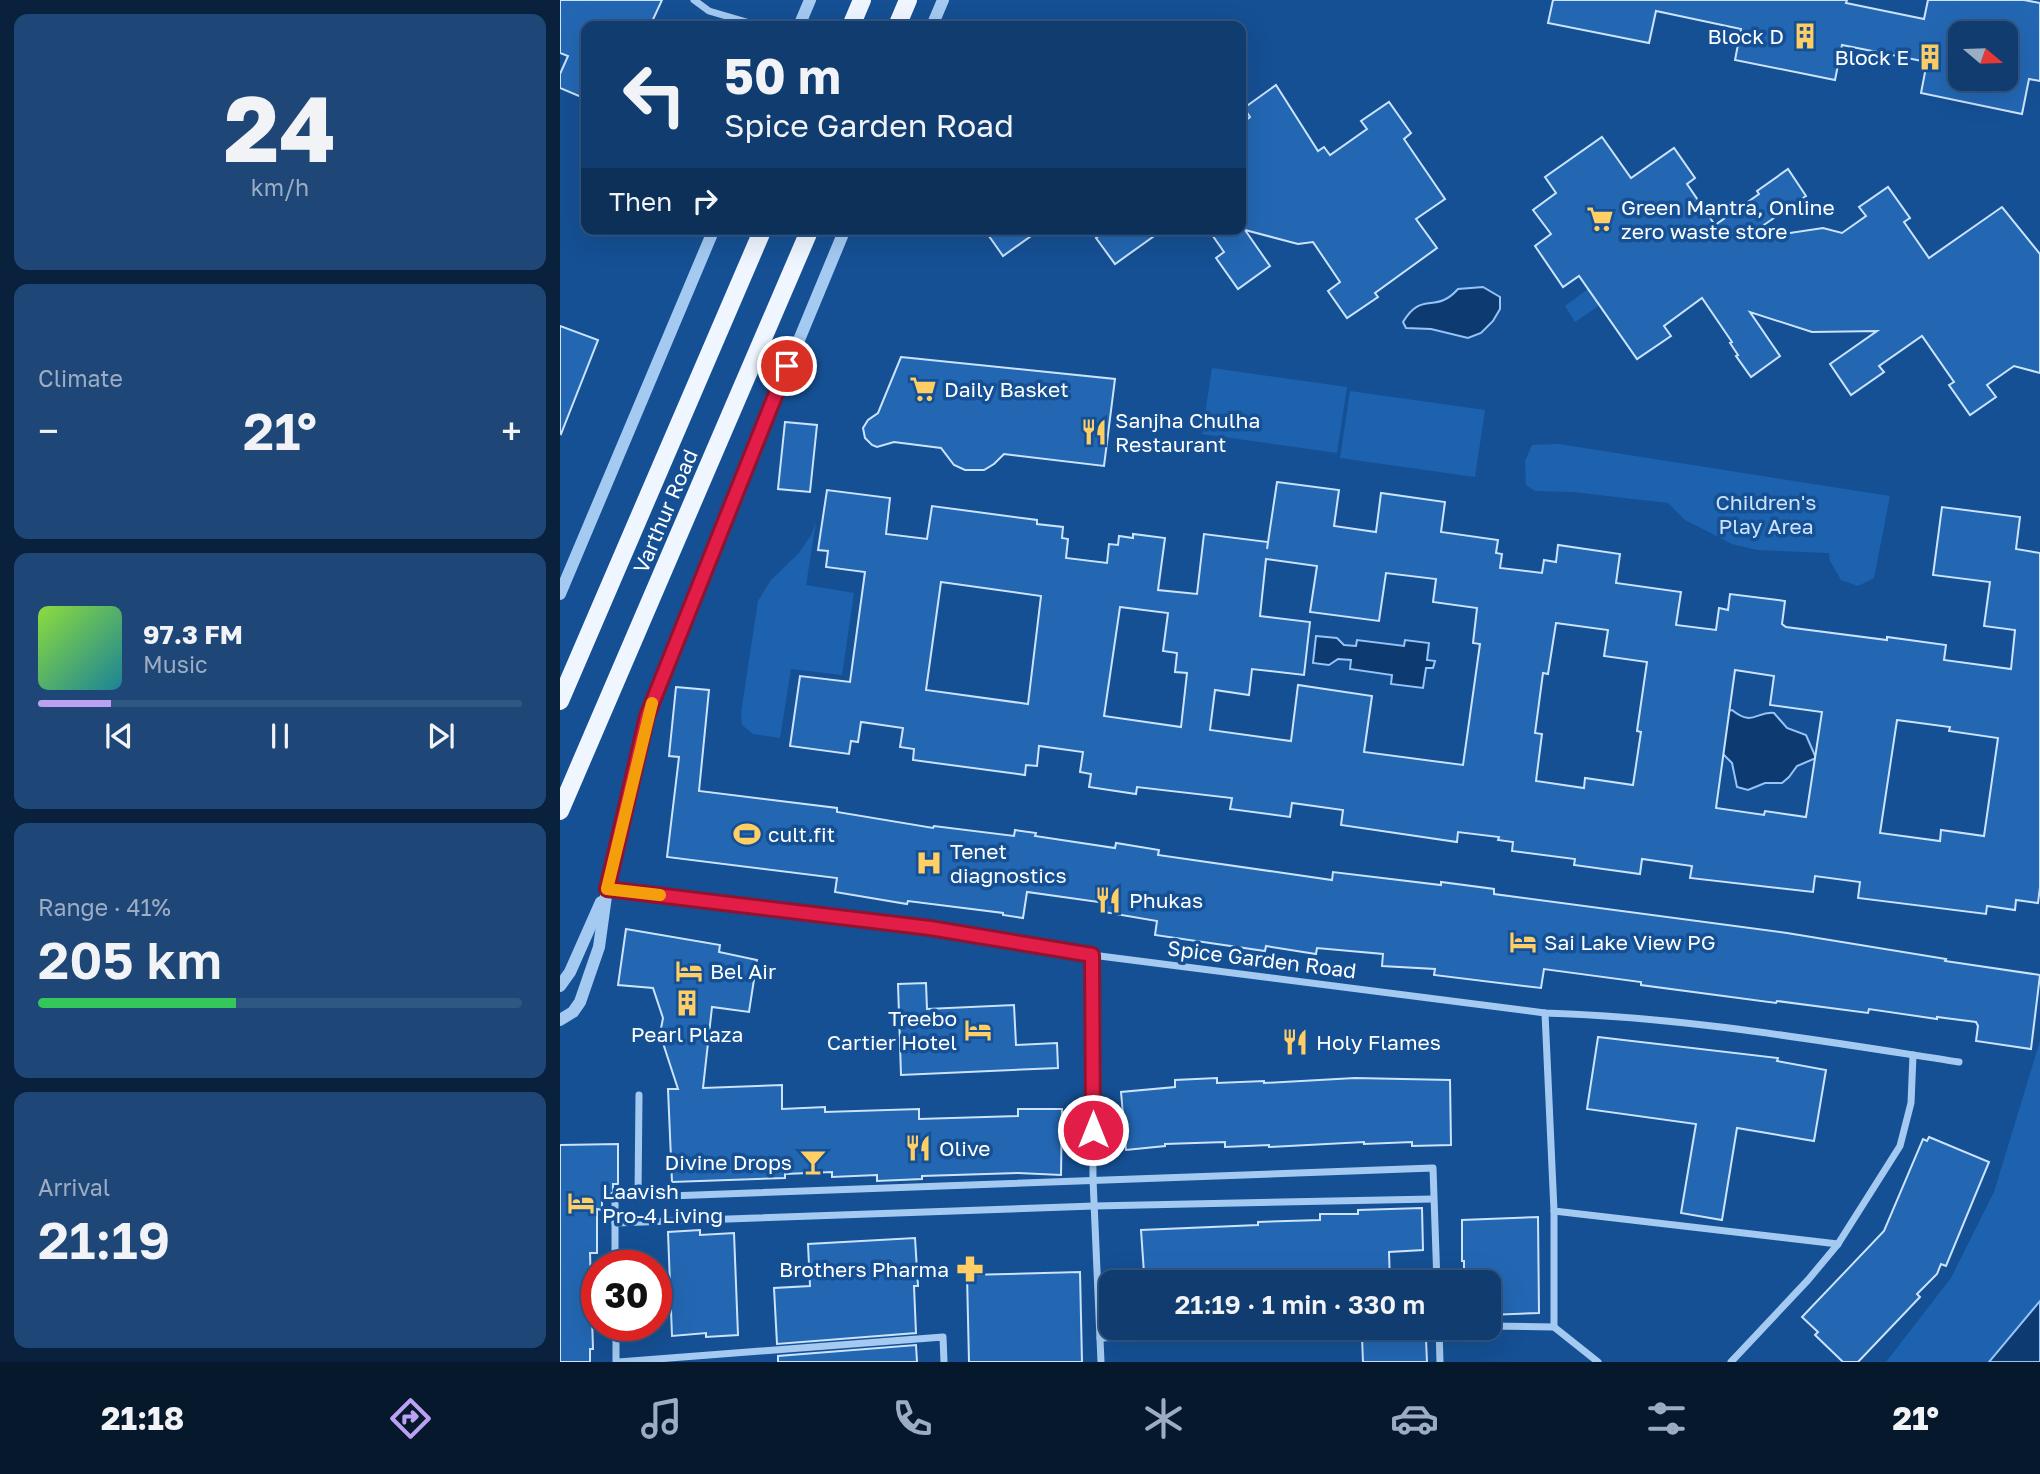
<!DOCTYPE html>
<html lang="en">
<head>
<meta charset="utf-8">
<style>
	body { margin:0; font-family:"Golos Text",sans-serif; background:#1e4777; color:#f1f3f6; height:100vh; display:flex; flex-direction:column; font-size:26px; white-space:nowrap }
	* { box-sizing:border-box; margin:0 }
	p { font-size:23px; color:#9cadc3 }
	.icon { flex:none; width:38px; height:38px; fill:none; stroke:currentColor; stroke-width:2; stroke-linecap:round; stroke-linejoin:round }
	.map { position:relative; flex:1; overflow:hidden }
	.panel { display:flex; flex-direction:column; gap:14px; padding:14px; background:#09213d; width:560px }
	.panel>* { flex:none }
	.banner { position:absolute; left:21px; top:21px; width:665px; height:214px; border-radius:14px; box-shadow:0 7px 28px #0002,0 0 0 2px #305682; background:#103c6f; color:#f1f3f6; overflow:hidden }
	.needle { width:46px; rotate:109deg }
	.tools { position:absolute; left:1388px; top:21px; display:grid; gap:14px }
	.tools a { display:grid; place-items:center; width:70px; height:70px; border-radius:14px; background:#103c6f; box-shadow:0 7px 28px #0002,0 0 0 2px #305682; font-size:35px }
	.speed { position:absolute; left:21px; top:1250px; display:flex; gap:14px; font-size:35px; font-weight:700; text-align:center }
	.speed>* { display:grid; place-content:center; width:91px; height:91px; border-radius:50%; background:#103c6f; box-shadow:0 7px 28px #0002,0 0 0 2px #305682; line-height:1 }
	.speed .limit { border:10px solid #d22; background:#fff; color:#111 }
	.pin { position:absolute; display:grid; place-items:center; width:60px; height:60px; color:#fff; margin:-30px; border:4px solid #fff; border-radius:50%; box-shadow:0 2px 7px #0007 }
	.me { position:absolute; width:77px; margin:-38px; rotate:0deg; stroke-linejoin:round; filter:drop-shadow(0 0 5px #0008) }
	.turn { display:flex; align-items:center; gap:24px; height:147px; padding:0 28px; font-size:32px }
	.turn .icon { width:91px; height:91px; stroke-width:2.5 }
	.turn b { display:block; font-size:49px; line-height:60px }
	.then { display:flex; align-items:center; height:66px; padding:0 28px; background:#0003; gap:14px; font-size:26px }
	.big { font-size:52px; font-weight:600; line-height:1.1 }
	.panel .tile { flex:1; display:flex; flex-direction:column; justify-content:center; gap:10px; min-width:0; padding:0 24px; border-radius:14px; background:#1e4777 }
	.panel .dial { align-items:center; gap:0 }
	.dial b { font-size:91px; line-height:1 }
	.song { display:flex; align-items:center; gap:21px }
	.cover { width:84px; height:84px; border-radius:10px; background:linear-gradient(135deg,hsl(90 70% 55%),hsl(190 70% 35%)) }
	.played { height:7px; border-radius:4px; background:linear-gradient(90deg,#bca0f2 15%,#305682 15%) }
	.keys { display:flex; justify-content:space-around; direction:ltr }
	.heat { display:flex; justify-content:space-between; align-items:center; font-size:38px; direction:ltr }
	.charge { height:10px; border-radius:5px; background:linear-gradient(90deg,#34c759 41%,#305682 0) }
	.trip { position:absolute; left:539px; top:1270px; width:402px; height:70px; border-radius:14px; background:#103c6f; box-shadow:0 7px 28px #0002,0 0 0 2px #305682; font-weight:600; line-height:70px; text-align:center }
	.tab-bar { display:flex; height:112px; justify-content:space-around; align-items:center; background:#06182c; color:#9cadc3 }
	.tab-bar .icon { width:49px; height:49px }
	.tab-bar .selected { color:#bca0f2 }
	.tab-bar b { font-size:32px; color:#f1f3f6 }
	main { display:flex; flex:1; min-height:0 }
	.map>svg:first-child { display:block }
</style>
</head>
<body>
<main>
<section class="panel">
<div class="tile dial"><b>24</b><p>km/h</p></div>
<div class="tile"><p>Climate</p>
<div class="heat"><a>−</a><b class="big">21°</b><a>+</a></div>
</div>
<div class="tile">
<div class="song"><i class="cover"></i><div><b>97.3 FM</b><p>Music</p></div></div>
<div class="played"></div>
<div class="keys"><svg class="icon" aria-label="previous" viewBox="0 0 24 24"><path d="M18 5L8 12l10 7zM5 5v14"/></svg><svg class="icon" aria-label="pause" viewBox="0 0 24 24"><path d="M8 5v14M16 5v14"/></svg><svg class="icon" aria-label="next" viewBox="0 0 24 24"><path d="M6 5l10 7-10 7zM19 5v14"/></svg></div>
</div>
<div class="tile"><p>Range · 41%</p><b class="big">205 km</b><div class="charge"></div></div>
<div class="tile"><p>Arrival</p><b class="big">21:19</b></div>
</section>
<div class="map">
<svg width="1480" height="1362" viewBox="0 0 1480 1362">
	<rect width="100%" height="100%" fill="#155094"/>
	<g fill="#1d62ae">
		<path d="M1035 284 1046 301 1015 322 1005 306Z"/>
		<path d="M652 368 787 387 777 453 642 434Z"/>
		<path d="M790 391 925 410 915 477 780 458Z"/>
		<path d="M999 444 1330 496 1314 578 1298 586 1281 580 1270 561 1269 553 1197 550 1172 544 1125 520 1108 503 1013 492 975 491 966 485 965 461 972 445Z"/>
		<path d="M256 522 246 585 294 593 282 675 231 669 220 738 193 734 182 725 181 713 198 601 211 580 239 553 251 535Z"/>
		<path d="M1480 1041V1301L1429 1362H1326L1391 1278 1434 1192Z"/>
	</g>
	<g fill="#0d3b71" stroke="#96c5f5" stroke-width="2">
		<path d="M923 287 940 297V309L933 321 921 333 908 338 871 329 846 328 843 322C862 290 875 315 898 289Z"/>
		<path d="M756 636 777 638 784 645 796 646 797 640 844 646 845 640 869 643 867 660 875 661 873 668H866L863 688 831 684 832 675 790 669 791 660 778 659 769 665 753 663Z"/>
		<path d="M1172 710C1193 727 1196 711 1214 713L1227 728 1246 735 1256 758 1237 766 1229 777 1222 783H1205L1188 790 1177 787 1172 763 1161 752 1168 711Z"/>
		<path d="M1480 1301V1362H1429Z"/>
	</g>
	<g fill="#2367b3" stroke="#cce3fc" stroke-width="2" fill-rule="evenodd">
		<path d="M0 0H102L90 26H26V99L0 88V74L8 56 0 53Z"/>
		<path d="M993 0H1287L1286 3 1364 19 1368 0H1464L1480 3V81L1469 79 1462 114 1361 93 1367 62 1282 45 1275 80 1175 60 1181 29 1096 11 1089 43 988 23ZM1400 33H1446V79H1400Z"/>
		<path d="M716 85 758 151 764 147 770 155 807 129 801 121 829 102 851 133 844 139 885 199 856 219 877 248 815 293 818 297 787 318 768 291 780 282 753 242 738 244 685 230 710 266 678 289 656 258 664 252 648 229H683H681V124L690 117 684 108Z"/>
		<path d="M1042 137 1071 178 1114 148 1135 178 1127 184 1155 225 1199 194 1197 191 1228 169 1246 196 1182 240 1263 228 1282 233 1306 216 1299 207 1328 187 1350 218 1344 222 1369 258 1442 207 1480 254V373L1454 366 1427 385 1436 397 1410 415 1389 385 1394 382 1362 336 1319 366 1324 372 1291 395 1270 364 1317 331 1252 332 1190 312 1220 356 1191 377 1176 356 1178 355 1170 343 1172 342 1142 298 1104 326 1111 336 1077 359 1019 276 1003 287 975 246 991 234 973 210 996 193 985 177Z"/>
		<path d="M424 229H481L443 256Z"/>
		<path d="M549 229H604L555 264 536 238Z"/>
		<path d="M0 326 38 340 1 434 0 433Z"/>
		<path d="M341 357 555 379 544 466 444 454 434 464 424 470H405L394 465 381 448 334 442 317 447 312 445 305 438 303 428 308 420 318 413Z"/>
		<path d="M225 422 257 425 250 492 218 489Z"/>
		<path d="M717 482 779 490 774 526 816 532 821 493 885 502 881 532 938 540 936 553 942 554 940 568 982 573 984 560 996 562 998 545 1060 554 1056 583 1121 592 1116 625 1156 630 1159 608 1168 610 1170 594 1225 601 1222 624 1226 627 1327 640V637L1386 645 1384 660 1451 669 1455 630 1424 626 1430 582 1373 575 1382 507 1460 517 1456 549 1480 553V887L1478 903 1456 900 1455 910 1427 906 1426 914 1298 898 1300 882 1255 876 1253 892 1130 878 1132 866 1082 859 1080 874 1014 865 1015 859 952 851 953 842 938 840 939 837 898 832 897 842 781 825 783 810 732 803 730 817 670 809 672 798 577 787 576 794 529 787 531 774 520 772 523 752 479 746 477 766 466 765 465 775 353 760 354 749 340 747 343 728 301 722 298 742 291 741 289 754 230 746 240 676 290 682 305 572 266 567 268 551 258 550 267 490 330 498 326 534 367 539 372 506 477 520V524L503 527 502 538 508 539 506 558 547 563 549 544 558 545 559 536 573 538V534L605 538 598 590 637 594 644 534 708 542 707 549ZM706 559 757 566 750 612 819 621 826 573 876 579 873 602 917 608 913 643 920 644 903 765 804 752 812 696 738 685 731 741 650 730 655 690 689 695 692 669 744 675 750 622 700 616ZM381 582 481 596 468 704 366 690ZM560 607 608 613 603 651 617 653 615 672 627 673 621 727 544 716ZM996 623 1048 630 1044 656 1087 662 1077 731 1081 732 1073 785 1025 778 1024 788 976 781 982 734 975 733 983 673 988 674ZM1175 670 1214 676 1210 705 1262 712 1246 817 1205 811 1204 815 1156 808ZM1337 720 1390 727 1389 731 1438 738 1424 836 1381 830 1380 841 1320 833Z"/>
		<path d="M116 687 149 690 139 791 277 808V812L373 828 374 826 454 836 455 830 476 833 475 836 555 848 556 843 599 850 598 855 772 880 773 872 881 885V882L934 889V894L1227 933 1386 959 1385 961 1480 975 1471 1049 1416 1041 1418 1026 1416 1022 1377 1017V1019L1309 1009 1308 1013 1217 1001 1216 1003 1081 985V982L984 969 981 988 874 975 875 969 822 966 823 954 757 948 756 954 706 946 705 951 595 935 597 921 544 912 546 903 467 892 463 918 443 915V913L348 901 347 904 275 892 277 878 107 857 119 757 109 756Z"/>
		<path d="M66 929 160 945 159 952 197 960 189 1012 152 1007 143 1088 222 1085V1109L265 1107V1112L359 1109V1119L458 1116V1109H502L501 1175 458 1173 362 1176V1179L317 1181V1175L272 1177V1172L225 1174V1178L112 1182 108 1089H118L100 1034 103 1018 93 988 58 985Z"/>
		<path d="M366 983 367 1009 454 1005 456 1045 497 1043 498 1068 341 1075 338 984Z"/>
		<path d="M1038 1037 1218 1058 1217 1061 1266 1070 1254 1141 1177 1128 1162 1220 1121 1213 1136 1124 1027 1109Z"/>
		<path d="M657 1078V1083L704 1081V1083L795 1078 890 1080 891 1145 852 1146V1142L804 1144V1142L709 1147V1145L665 1147V1142L605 1144V1146L566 1150 561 1092 615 1087V1080Z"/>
		<path d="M1369 1137 1429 1162 1386 1266 1381 1264 1377 1274 1357 1294 1360 1297 1298 1362H1283L1255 1335 1258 1332 1242 1317 1324 1231 1363 1139 1367 1141Z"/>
		<path d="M58 1144V1184H53V1192L49 1196H42V1210L37 1209V1253H30L33 1349H30V1362H0V1145Z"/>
		<path d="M862 1208 863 1250 829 1252 830 1283H630V1270L584 1273 581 1230 698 1225V1222L760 1220V1214H798V1210Z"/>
		<path d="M978 1217 979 1313 929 1315V1283H904V1261H902V1220Z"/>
		<path d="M140 1230V1235L174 1233 178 1335 146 1337V1333L112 1336 108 1232Z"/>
		<path d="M355 1238 358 1286H354L356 1333 217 1344 214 1288 250 1286 248 1244Z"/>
		<path d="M520 1272 522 1362H409L407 1275Z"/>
		<path d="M832 1336V1341L866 1339 867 1362H803L802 1337Z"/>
		<path d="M356 1345 357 1362H218V1356Z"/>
	</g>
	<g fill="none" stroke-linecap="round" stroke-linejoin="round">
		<g stroke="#a4caf2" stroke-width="7">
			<path d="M134 0 149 11 200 26"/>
			<path d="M47 889 370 928 532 955 985 1013C1124 1017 1262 1041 1399 1062"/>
			<path d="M532 955 533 1179 541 1362"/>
			<path d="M985 1013 994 1211V1327"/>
			<path d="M78 1196 79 1095"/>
			<path d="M994 1211 1278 1244"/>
			<path d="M55 1223 534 1206 873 1199"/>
			<path d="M55 1265V1198L873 1168 877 1283"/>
			<path d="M56 1325V1362"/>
			<path d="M929 1326 994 1327 1038 1362"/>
			<path d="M879 1328 880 1362"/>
			<path d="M540 1338 788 1328"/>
			<path d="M58 1362 383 1337 384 1362"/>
			<path d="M1171 1362 1248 1280 1278 1244 1340 1146 1351 1103 1353 1055"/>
		</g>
		<g stroke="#a4caf2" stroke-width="12">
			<path d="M239 26 250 0"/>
			<path d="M372 26 383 0"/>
			<path d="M0 594 154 229"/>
			<path d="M0 986 10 972 41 902"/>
			<path d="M0 1020 13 1012 20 1002 39 947 47 889 87 716 195 446 285 229"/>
		</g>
		<g stroke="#eff6ff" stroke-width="18">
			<path d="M291 26 302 0"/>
			<path d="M337 26 348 0"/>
			<path d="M0 701 203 229"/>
			<path d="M0 811 250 229"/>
		</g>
	</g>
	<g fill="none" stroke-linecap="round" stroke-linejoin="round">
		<g stroke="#92132f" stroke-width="18">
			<path id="route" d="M227 366 87 716 47 889 370 928 532 955 533 1130"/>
		</g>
		<use href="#route" stroke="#e11d48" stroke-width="12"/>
		<path stroke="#f59e0b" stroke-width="12" d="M92 703 47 889 100 895"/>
	</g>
	<defs>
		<g id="building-bare" transform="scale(2.1)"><path d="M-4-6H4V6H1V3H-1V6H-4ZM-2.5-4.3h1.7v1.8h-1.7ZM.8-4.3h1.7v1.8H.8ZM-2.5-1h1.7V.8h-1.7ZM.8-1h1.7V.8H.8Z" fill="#ffce65" stroke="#155094" stroke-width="2.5" paint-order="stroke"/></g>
		<g id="supermarket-bare" transform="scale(2.1)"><path d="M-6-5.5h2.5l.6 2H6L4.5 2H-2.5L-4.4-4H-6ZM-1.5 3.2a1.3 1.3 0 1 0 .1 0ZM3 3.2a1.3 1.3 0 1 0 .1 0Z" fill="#ffce65" stroke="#155094" stroke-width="2.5" paint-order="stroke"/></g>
		<g id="restaurant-bare" transform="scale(2.1)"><path d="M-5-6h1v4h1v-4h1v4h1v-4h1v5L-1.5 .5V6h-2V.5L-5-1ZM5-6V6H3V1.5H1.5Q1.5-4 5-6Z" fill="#ffce65" stroke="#155094" stroke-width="2.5" paint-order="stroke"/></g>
		<g id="stadium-bare" transform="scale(2.1)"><path d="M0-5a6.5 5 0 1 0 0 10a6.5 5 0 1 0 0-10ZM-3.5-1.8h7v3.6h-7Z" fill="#ffce65" stroke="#155094" stroke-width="2.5" paint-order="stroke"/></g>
		<g id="hospital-bare" transform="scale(2.1)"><path d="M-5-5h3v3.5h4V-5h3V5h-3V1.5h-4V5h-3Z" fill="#ffce65" stroke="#155094" stroke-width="2.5" paint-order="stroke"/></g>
		<g id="hotel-bare" transform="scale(2.1)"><path d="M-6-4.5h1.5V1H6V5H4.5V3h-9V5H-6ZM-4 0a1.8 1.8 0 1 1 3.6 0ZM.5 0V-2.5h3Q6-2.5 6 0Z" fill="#ffce65" stroke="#155094" stroke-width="2.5" paint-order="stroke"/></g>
		<g id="bar-bare" transform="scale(2.1)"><path d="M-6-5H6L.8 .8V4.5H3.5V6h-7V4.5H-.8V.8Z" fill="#ffce65" stroke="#155094" stroke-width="2.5" paint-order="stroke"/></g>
		<g id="pharmacy-bare" transform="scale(2.1)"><path d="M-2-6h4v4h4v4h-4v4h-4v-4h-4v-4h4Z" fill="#ffce65" stroke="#155094" stroke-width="2.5" paint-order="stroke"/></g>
	</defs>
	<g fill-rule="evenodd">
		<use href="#building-bare" x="1245" y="36"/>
		<use href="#building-bare" x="1370" y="57"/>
		<use href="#supermarket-bare" x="1040" y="219"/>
		<use href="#supermarket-bare" x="363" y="389"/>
		<use href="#restaurant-bare" x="534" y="432"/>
		<use href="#stadium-bare" x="187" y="834"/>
		<use href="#hospital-bare" x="369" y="863"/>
		<use href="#restaurant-bare" x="548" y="900"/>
		<use href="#hotel-bare" x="963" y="942"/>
		<use href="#hotel-bare" x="129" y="971"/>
		<use href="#building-bare" x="127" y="1003"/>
		<use href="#hotel-bare" x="418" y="1030"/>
		<use href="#restaurant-bare" x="735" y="1042"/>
		<use href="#restaurant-bare" x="358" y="1148"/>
		<use href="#bar-bare" x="253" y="1162"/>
		<use href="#hotel-bare" x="21" y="1203"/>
		<use href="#pharmacy-bare" x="410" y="1269"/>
	</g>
	<g text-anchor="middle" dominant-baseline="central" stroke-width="7" stroke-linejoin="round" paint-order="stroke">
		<g font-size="21" fill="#fff" stroke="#155094" text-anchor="start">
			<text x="1224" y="36" text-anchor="end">Block D</text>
			<text x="1349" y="57" text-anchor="end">Block E</text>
			<text x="1061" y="207">Green Mantra, Online<tspan x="1061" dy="24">zero waste store</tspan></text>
			<text x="384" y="389">Daily Basket</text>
			<text x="555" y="420">Sanjha Chulha<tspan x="555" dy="24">Restaurant</tspan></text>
			<text x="208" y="834">cult.fit</text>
			<text x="390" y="851">Tenet<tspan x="390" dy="24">diagnostics</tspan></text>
			<text x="569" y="900">Phukas</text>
			<text x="984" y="942">Sai Lake View PG</text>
			<text x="150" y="971">Bel Air</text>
			<text x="397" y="1018" text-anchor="end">Treebo<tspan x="397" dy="24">Cartier Hotel</tspan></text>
			<text x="127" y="1034" text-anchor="middle">Pearl Plaza</text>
			<text x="756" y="1042">Holy Flames</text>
			<text x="379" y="1148">Olive</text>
			<text x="232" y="1162" text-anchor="end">Divine Drops</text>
			<text x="42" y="1191">Laavish<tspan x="42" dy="24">Pro-4 Living</tspan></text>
			<text x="389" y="1269" text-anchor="end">Brothers Pharma</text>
		</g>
		<g font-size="21" fill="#cce3fc" stroke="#155094">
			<text x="1206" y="502">Children's<tspan x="1206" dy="24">Play Area</tspan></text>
		</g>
		<g font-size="21" fill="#fff" stroke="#155094">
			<text transform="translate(105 511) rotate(-67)">Varthur Road</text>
			<text transform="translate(702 959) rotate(7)">Spice Garden Road</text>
		</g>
	</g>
</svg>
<div class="tools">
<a><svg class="needle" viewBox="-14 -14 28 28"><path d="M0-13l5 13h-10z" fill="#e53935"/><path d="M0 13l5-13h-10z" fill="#9cadc3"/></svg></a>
</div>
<div class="speed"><div class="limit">30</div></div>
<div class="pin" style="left:227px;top:366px;background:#d93025"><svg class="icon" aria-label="arrive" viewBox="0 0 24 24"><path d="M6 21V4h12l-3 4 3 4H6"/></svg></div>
<svg class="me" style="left:533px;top:1130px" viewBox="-20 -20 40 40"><circle r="17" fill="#e11d48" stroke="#fff" stroke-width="3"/><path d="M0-11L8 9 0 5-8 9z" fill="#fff"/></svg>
<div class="trip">21:19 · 1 min · 330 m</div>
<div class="banner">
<div class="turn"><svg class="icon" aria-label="left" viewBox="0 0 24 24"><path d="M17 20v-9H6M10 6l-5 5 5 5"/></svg><div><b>50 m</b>Spice Garden Road</div></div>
<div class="then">Then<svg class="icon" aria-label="right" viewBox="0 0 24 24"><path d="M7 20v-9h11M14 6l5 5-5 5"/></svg></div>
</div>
</div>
</main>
<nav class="tab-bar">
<b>21:18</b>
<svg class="icon selected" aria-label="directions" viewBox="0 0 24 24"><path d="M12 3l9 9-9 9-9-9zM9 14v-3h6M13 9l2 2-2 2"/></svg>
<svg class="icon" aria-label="music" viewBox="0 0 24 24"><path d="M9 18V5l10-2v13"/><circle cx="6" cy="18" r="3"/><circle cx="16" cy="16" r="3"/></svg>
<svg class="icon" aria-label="phone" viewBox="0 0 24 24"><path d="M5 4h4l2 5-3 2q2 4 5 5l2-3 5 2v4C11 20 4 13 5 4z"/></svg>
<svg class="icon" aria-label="climate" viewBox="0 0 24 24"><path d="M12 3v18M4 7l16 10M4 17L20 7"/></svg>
<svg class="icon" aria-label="car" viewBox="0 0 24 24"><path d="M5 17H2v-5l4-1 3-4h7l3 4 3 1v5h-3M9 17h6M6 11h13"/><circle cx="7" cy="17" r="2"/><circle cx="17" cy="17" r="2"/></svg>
<svg class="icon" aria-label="filters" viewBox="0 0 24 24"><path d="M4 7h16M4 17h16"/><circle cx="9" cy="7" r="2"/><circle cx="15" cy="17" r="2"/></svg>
<b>21°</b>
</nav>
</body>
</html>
